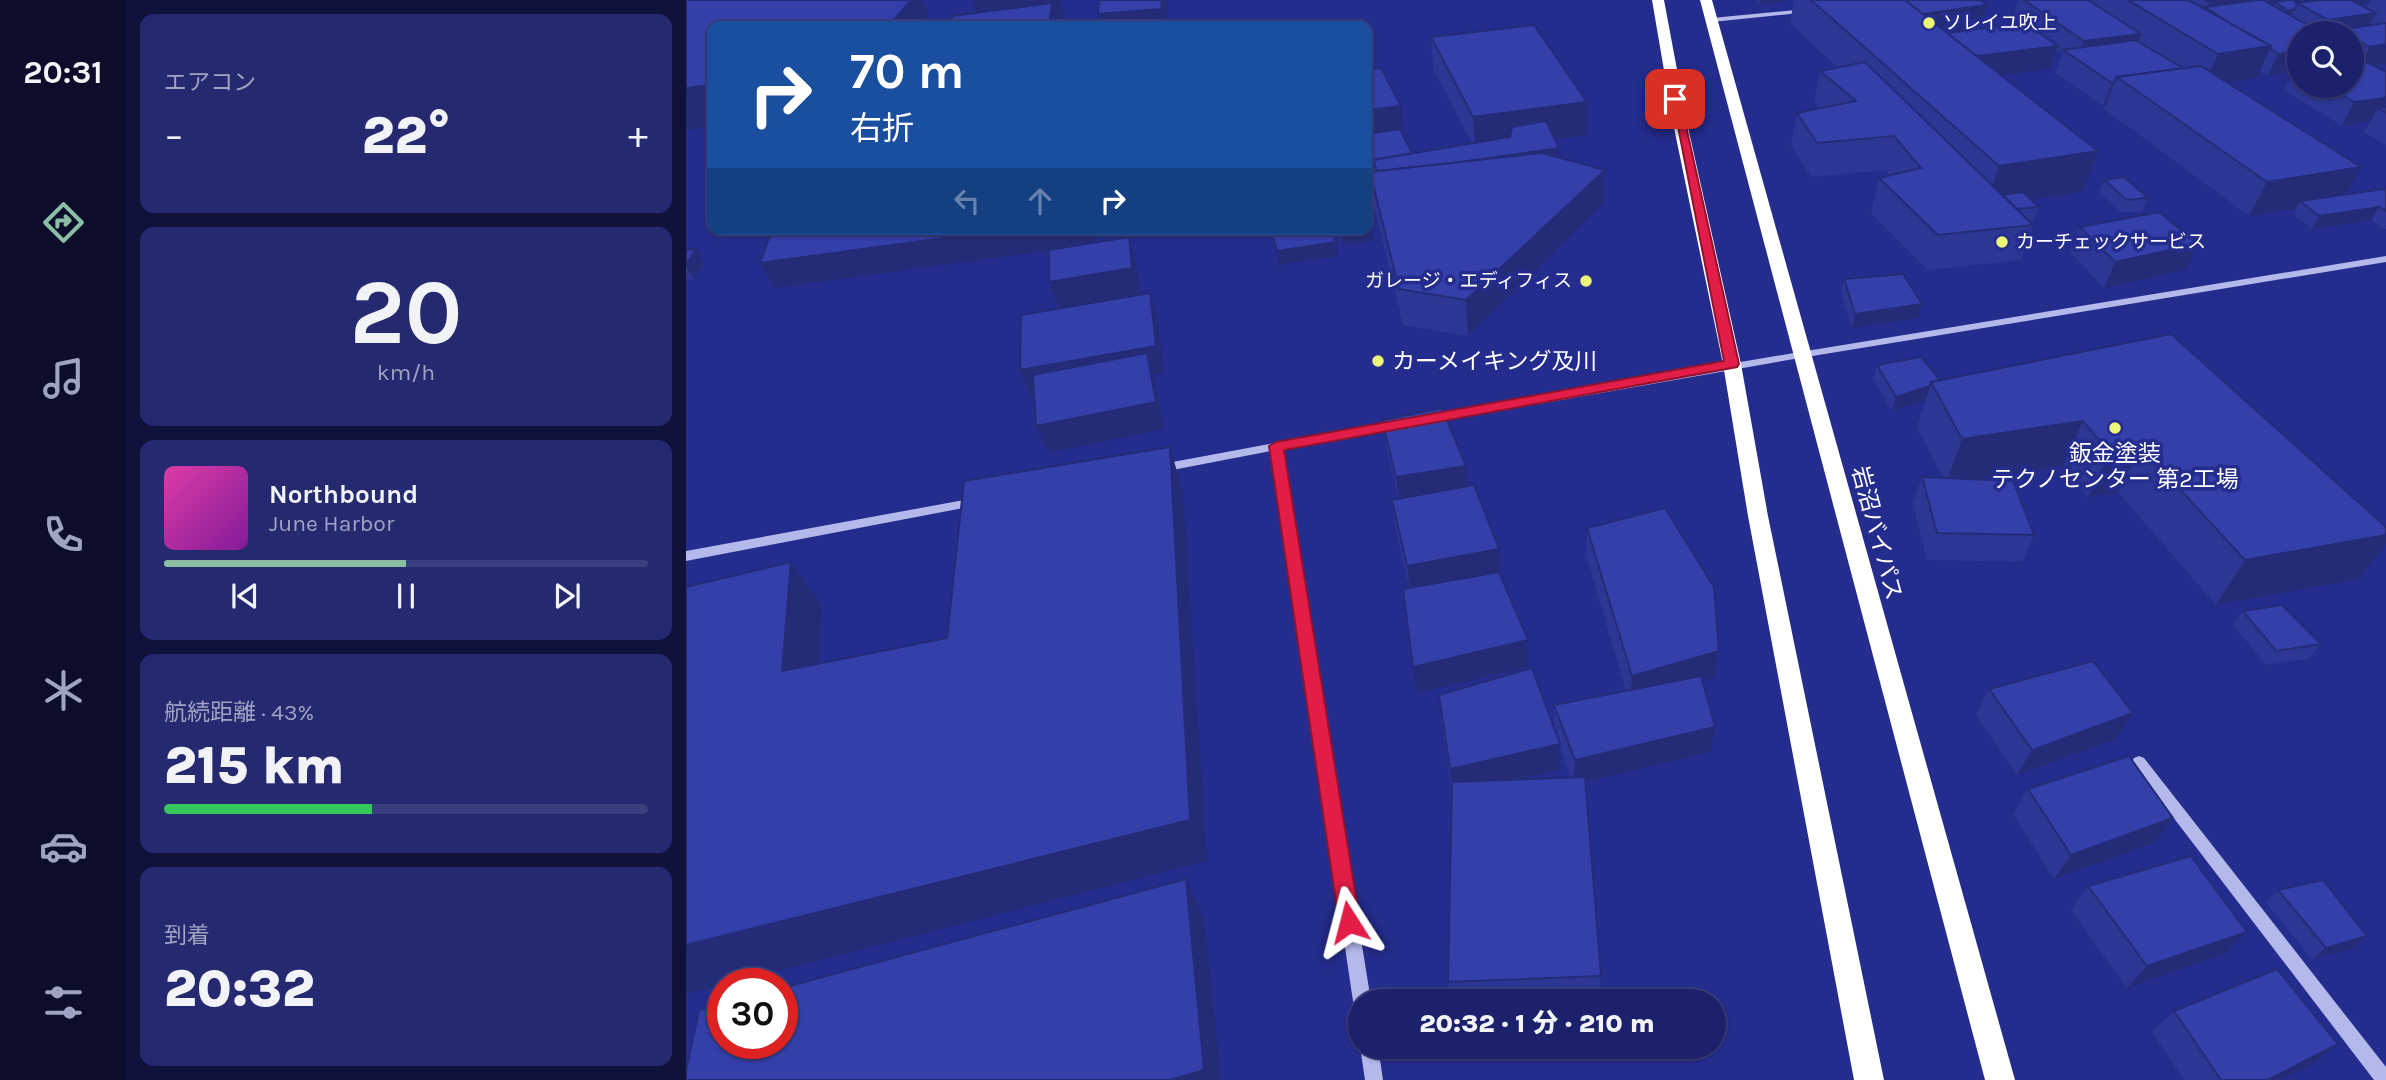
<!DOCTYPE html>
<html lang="ja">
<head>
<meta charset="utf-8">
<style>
	body { margin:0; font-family:Karla,"Noto Sans JP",sans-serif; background:#242970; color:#f1f3f6; height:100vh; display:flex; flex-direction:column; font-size:26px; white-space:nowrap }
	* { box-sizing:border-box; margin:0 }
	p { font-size:23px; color:#a0a3c1 }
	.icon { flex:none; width:38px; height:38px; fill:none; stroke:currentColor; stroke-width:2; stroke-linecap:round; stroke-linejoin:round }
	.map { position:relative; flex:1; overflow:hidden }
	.sheet { display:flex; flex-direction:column; gap:14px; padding:14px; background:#0f123a; width:560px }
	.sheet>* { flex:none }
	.guide { position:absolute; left:21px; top:21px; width:665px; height:214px; border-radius:14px; box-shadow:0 2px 5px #0004,0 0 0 2px #393e7e; background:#1a4fa0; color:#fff; overflow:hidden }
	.controls { position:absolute; left:1601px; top:21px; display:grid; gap:14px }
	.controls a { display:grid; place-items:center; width:77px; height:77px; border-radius:50%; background:#1b216a; box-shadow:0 2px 5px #0004,0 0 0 2px #393e7e; font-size:35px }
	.speed { position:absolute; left:21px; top:968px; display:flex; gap:14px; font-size:35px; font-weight:700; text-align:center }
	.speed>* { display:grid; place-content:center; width:91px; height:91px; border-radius:50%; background:#1b216a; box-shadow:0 2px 5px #0004,0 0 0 2px #393e7e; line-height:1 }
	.speed .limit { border:10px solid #d22; background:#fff; color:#111 }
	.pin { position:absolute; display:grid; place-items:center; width:60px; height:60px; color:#fff; margin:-30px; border-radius:14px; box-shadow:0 4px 10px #0006 }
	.me { position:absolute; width:77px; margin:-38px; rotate:351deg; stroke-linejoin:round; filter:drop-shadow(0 0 5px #0008) }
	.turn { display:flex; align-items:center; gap:24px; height:147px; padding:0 28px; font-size:32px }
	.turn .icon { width:91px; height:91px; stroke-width:2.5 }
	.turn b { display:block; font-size:49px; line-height:60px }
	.lanes { display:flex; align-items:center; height:66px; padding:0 28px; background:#0003; justify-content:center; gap:35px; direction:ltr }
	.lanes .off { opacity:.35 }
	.big { font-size:52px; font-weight:800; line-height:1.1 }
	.sheet .card { flex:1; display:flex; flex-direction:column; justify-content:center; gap:10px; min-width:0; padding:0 24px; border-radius:14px; background:#242970 }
	.sheet .dial { align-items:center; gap:0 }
	.dial b { font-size:91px; line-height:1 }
	.song { display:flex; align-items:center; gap:21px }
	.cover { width:84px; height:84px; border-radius:10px; background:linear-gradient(135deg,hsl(320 70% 55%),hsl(290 70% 35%)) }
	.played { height:7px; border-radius:4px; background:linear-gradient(90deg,#8abfa5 50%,#393e7e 50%) }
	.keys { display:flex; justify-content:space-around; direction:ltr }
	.heat { display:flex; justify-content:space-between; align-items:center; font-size:38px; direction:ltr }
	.charge { height:10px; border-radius:5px; background:linear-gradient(90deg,#34c759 43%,#393e7e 0) }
	.trip { position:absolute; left:662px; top:989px; width:378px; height:70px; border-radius:35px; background:#1b216a; box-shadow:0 2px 5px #0004,0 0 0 2px #393e7e; font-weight:800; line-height:70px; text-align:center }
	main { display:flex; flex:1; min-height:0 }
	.tab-bar { display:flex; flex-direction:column; width:126px; justify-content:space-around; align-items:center; background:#0b0d2a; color:#a0a3c1 }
	.tab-bar .icon { width:49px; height:49px }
	.tab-bar .on { color:#8abfa5 }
	.tab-bar b { font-size:32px; color:#f1f3f6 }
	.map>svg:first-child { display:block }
</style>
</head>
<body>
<main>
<nav class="tab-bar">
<b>20:31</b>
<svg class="icon on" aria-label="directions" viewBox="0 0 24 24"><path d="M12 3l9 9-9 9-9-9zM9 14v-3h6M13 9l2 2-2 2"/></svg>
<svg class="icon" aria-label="music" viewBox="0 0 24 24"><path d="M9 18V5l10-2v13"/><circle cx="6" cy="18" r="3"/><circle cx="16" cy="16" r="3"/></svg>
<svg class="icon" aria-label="phone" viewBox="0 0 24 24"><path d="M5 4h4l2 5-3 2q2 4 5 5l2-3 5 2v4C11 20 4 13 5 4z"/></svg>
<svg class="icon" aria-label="climate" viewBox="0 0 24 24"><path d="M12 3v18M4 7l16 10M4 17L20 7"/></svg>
<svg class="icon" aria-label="car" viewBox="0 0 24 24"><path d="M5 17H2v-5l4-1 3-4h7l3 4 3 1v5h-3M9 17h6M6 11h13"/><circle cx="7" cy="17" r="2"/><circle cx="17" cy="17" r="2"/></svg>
<svg class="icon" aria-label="filters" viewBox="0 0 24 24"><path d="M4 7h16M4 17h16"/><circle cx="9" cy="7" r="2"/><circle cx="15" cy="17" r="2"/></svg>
</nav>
<section class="sheet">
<div class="card"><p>エアコン</p>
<div class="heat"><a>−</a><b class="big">22°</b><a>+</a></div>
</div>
<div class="card dial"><b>20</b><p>km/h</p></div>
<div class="card">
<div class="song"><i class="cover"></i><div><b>Northbound</b><p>June Harbor</p></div></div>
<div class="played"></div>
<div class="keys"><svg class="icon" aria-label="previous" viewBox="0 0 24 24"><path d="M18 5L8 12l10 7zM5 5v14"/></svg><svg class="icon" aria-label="pause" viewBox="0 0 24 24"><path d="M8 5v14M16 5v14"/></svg><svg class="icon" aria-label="next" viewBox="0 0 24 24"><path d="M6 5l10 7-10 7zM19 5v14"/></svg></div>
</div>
<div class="card"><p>航続距離 · 43%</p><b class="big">215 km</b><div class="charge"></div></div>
<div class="card"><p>到着</p><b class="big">20:32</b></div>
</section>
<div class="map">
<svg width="1700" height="1080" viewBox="0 0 1700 1080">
	<rect width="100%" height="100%" fill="#242c8d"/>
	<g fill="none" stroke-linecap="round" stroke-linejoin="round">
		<g fill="#b3b9eb" fill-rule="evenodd">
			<path d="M1121 9 1124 11 1123 12 1026 22 1023 20 1026 18Z"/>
			<path d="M1700 256V262L1102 360 744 423 739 419 744 415 1102 354Z"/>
			<path d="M713 420 719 424 717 427 596 449 685 1001H674V1009L670 1007 667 1001 585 451 476 472 470 468 476 464Z"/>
			<path d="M289 498 295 502 293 505 0 561V551Z"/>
			<path d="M1453 756 1458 758 1700 1067V1080H1688L1448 766 1446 762 1448 758Z"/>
			<path d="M674 1046H692L697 1080H679Z"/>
		</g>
		<g fill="#fff" fill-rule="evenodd">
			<path d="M966 0H978L1001 123 1055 364 1082 516 1198 1080H1168L1062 516 1037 364 987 123Z"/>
			<path d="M1014 0H1026L1329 1080H1299Z"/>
		</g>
	</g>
	<g fill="#2d3692" fill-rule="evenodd">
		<path d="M1068 0H1098L1097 2 1074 5Z"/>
		<path d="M1108 0H1294L1301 5 1295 27 1260 32 1261 33 1334 24 1327 19 1332 0H1625V1L1634 0H1700V64L1689 66 1700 72V145L1678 132 1684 122 1656 126 1598 90 1607 72 1582 76 1574 71 1571 78 1541 82 1659 195 1700 190V229H1698L1685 220 1626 229 1607 214 1610 209 1563 216 1418 109 1420 106H1417L1369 73 1376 53 1371 50 1364 69 1315 75 1412 151 1396 192 1346 200 1353 207 1348 220H1343L1347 225 1335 260 1242 270 1185 213 1193 178 1204 176 1200 170 1125 177 1105 146 1111 113 1134 108 1128 103 1134 71 1151 67 1104 23ZM1683 3 1680 8 1674 4ZM1614 33H1666V86H1614Z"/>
		<path d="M745 37 900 135 869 139 873 158 919 170 917 204 782 336 717 325 687 203H682L688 241 657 245 649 229H681V171L686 189 684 172 688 171 681 156V70L717 129 714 130 726 153 786 143 747 69Z"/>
		<path d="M1418 180 1462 198 1456 211 1436 213 1413 193Z"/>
		<path d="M1394 227 1500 270 1418 288 1384 252Z"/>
		<path d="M0 250 18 263 8 279 0 280Z"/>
		<path d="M1158 279 1232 318 1166 328 1155 293Z"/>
		<path d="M1485 334 1700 527V544L1673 579 1530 605 1432 492 1402 497 1377 466 1288 479 1348 535 1336 562 1241 560 1227 504 1236 477 1257 478 1231 427 1240 400 1206 411 1187 379 1191 365 1254 380Z"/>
		<path d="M696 420 782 486 814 572 842 640V667L731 693 717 589 723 588 709 527 706 500 713 499 700 447Z"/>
		<path d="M901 528 1028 678 1016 681 1029 727 1024 752 900 782 915 976 912 1001H765L762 982 765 786 755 721 753 695 868 728V705L940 691 900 555ZM874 747 884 777 832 779 873 770Z"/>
		<path d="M1557 611 1635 644 1624 658 1580 665 1547 625Z"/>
		<path d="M1303 689 1430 739 1331 775 1290 715Z"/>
		<path d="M1342 789 1468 843 1368 879 1327 814Z"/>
		<path d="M1402 886 1538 954 1441 988 1385 910Z"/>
		<path d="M1592 890 1681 936 1667 948 1626 960 1580 902Z"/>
		<path d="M1488 1011 1652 1044 1625 1065 1594 1080H1498L1466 1032Z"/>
	</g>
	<g fill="#242c77">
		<path d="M225 0H237L241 11 242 26H198Z"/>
		<path d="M286 0H375L378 12 379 21 371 22 372 26H295Z"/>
		<path d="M476 0H482L480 26H415L412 14Z"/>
		<path d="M1075 0H1098L1097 2 1074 5Z"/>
		<path d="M1543 0H1570L1521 8 1524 2Z"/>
		<path d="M1583 0H1625L1624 3 1589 2 1586 10 1578 11Z"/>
		<path d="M1663 0H1684L1683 3 1659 7Z"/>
		<path d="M1301 5 1295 27 1217 39 1222 16Z"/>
		<path d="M1609 9 1603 21 1596 22 1602 11Z"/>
		<path d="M1690 13 1678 35 1652 30 1650 33H1636L1642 20Z"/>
		<path d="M1455 34 1447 56 1392 60 1398 41Z"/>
		<path d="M1700 44V64L1672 69 1684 47Z"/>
		<path d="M1372 46 1364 69 1282 79 1289 57Z"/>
		<path d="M1585 46 1571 78 1518 86 1532 54Z"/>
		<path d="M1614 50V69L1609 67 1607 72 1582 76 1592 54Z"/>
		<path d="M1428 82 1420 106H1417L1426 83Z"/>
		<path d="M26 85V127L0 130V88Z"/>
		<path d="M1700 98V113L1692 108 1684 122 1656 126 1668 102Z"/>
		<path d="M901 102 900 135 789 150 787 117Z"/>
		<path d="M715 106 717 129 681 135V110Z"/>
		<path d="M873 148V172L692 173Z"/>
		<path d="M1412 151 1396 192 1300 207 1313 166Z"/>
		<path d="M1675 167 1656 201H1614L1610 209 1563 216 1581 182Z"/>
		<path d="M919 170 917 204 782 336 780 300Z"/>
		<path d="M681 190H686L688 203 681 204Z"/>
		<path d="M1693 207 1685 220 1626 229 1633 216Z"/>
		<path d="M686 227 688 241 657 245 655 232 681 229V228Z"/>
		<path d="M324 229H411V244L88 288 74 263Z"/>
		<path d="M443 237 450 263 454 294 373 308 363 282Z"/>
		<path d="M650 242 652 256 593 265 591 251Z"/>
		<path d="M1512 244 1500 270 1418 288 1429 262Z"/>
		<path d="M10 249 18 263 8 279 0 267V265Z"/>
		<path d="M464 293 472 319 478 373 468 375 478 429 362 453 350 426 465 375 345 397 334 370Z"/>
		<path d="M1236 304 1232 318 1166 328 1169 314Z"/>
		<path d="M1244 386 1240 400 1206 411 1210 397Z"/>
		<path d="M1397 421 1377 466 1260 484 1276 439Z"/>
		<path d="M484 447 497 492 521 861 41 984H37V985L0 994V945Z"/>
		<path d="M1455 447 1432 492 1402 497 1424 453Z"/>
		<path d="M780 466 782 493 714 504 710 477Z"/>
		<path d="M1700 535V544L1673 579 1530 605 1559 560Z"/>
		<path d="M813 549 814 576 724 593 721 566Z"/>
		<path d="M105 562 136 607 130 714 96 671Z"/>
		<path d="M842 640V667L731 693 727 667Z"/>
		<path d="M1033 651 1028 678 944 702 946 676Z"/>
		<path d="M1447 713 1430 739 1331 775 1346 750Z"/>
		<path d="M1029 727 1024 752 887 785 889 760Z"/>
		<path d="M874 744 873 770 767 794 764 769Z"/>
		<path d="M1487 818 1468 843 1368 879 1385 855Z"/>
		<path d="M500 879 518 918 535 1080H484Z"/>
		<path d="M1561 932 1538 954 1441 988 1461 966Z"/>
		<path d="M1681 936 1667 948 1626 960 1640 948Z"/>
		<path d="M1652 1044 1625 1065 1594 1080H1582Z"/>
	</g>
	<g fill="#343faa" stroke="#242c77" stroke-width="2">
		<path d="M0 0H225L207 21 198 26H26V85L0 88Z"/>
		<path d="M413 0H476L475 9 412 14Z"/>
		<path d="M1125 0H1219L1412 151 1313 166Z"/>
		<path d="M1219 0H1294L1301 5 1237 14Z"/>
		<path d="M1338 0H1402L1455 34 1398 41Z"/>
		<path d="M1442 0H1502L1585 46 1532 54Z"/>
		<path d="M1520 0H1543L1524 2Z"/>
		<path d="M1571 0H1577L1636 33H1614V50L1592 54 1584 48 1585 46 1547 25 1519 7Z"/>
		<path d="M1602 0H1607L1613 3H1611L1609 9 1602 11 1589 2Z"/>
		<path d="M1634 0H1665L1690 13 1642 20 1611 3Z"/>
		<path d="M366 3 363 26H266V16Z"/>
		<path d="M1339 23 1372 46 1291 56 1261 33Z"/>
		<path d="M1700 23V44L1684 47 1666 37V33H1658L1652 30Z"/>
		<path d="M848 25 901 102 787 117 745 37Z"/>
		<path d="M1449 40 1497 68 1431 77 1428 82 1426 83 1377 50Z"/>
		<path d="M1675 59 1700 72V98L1668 102 1641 86H1666V60Z"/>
		<path d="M1179 62 1347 225 1252 235 1193 178 1235 168 1208 136 1131 143 1111 113 1170 101 1134 71Z"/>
		<path d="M1515 66 1675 167 1581 182 1431 77Z"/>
		<path d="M695 68 715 106 681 110V70Z"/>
		<path d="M1700 107V113L1692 108Z"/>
		<path d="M860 121 873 148 774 162 691 171 687 160 824 137 826 127Z"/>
		<path d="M714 129 726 153 687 160 688 164 681 147V134Z"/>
		<path d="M856 153 919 170 780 300 713 289 684 172Z"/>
		<path d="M681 171 686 190H681Z"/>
		<path d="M1438 177 1462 198 1441 200 1418 180Z"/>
		<path d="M1698 189 1700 190V211L1693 207 1633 216 1614 201Z"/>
		<path d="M1337 192 1353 207 1331 209 1317 195Z"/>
		<path d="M681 196 686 227 681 228Z"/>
		<path d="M1473 212 1512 244 1429 262 1394 227Z"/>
		<path d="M127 229H324L74 263 84 235Z"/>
		<path d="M585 229H646L650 242 591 251Z"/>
		<path d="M654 229H672L655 232Z"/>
		<path d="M443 237 446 268 363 282V250Z"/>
		<path d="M10 249 0 265V250Z"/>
		<path d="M1217 274 1236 304 1169 314 1158 279Z"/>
		<path d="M464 293 470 346 334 370 335 315Z"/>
		<path d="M1485 334 1700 527V535L1559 560 1455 447 1424 453 1397 421 1276 439 1245 382Z"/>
		<path d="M461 353 470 402 350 426 347 375Z"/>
		<path d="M1235 357 1254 380 1245 382 1244 386 1210 397 1191 365Z"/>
		<path d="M756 408 780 466 710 477 696 420Z"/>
		<path d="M484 447 504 820 0 945V587L105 562 96 671 261 638 278 481Z"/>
		<path d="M1236 477 1327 481 1348 535 1251 533Z"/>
		<path d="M788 485 813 549 721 566 706 500Z"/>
		<path d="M979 508 1028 587 1033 651 946 676 901 528Z"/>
		<path d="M813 572 842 640 727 667 717 589Z"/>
		<path d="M1596 605 1635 644 1590 651 1557 611Z"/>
		<path d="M1407 661 1447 713 1346 750 1303 689Z"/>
		<path d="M846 668 874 744 764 769 753 695Z"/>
		<path d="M1015 676 1029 727 889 760 868 705Z"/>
		<path d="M1443 756 1487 818 1385 855 1342 789Z"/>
		<path d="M899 777 915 976 762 982 766 782Z"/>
		<path d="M1505 856 1561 932 1461 966 1402 886Z"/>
		<path d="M500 879 518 1070 484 1080H0V1071L13 1010 37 1004V1043H96V988Z"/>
		<path d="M1637 880 1681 936 1640 948 1592 890Z"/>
		<path d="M1591 969 1652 1044 1582 1080H1535L1488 1011Z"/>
	</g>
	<path fill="#e11d48" stroke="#92132f" stroke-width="2" d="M986 96 994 99 1053 364 1051 367 598 450 674 922 671 929 663 932 656 929 653 922 583 446 590 442 1038 361Z"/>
	<g fill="#edf677" stroke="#242c8d" stroke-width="2.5">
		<circle cx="1243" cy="23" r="7"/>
		<circle cx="1316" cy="242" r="7"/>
		<circle cx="900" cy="281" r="7"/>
		<circle cx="692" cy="361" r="7"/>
		<circle cx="1429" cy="428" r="7"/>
	</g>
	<g text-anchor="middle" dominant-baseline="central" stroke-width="7" stroke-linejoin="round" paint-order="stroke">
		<g font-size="19" fill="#fff" stroke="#242c8d" text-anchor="start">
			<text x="1257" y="23">ソレイユ吹上</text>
			<text x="1330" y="242">カーチェックサービス</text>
			<text x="886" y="281" text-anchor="end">ガレージ・エディフィス</text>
		</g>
		<g font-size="23" fill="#fff" stroke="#242c8d" text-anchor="start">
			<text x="706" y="361">カーメイキング及川</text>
			<text x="1429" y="453" text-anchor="middle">鈑金塗装<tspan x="1429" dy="26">テクノセンター 第2工場</tspan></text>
		</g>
		<g font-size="23" fill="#fff" stroke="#242c8d">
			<text transform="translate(1191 533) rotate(75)">岩沼バイパス</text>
		</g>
	</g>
</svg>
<div class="controls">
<a><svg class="icon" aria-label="search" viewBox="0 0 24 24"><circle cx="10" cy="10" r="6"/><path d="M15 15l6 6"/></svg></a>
</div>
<div class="speed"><div class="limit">30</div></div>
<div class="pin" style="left:989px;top:99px;background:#d93025"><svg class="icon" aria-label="arrive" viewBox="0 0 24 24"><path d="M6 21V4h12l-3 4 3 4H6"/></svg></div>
<svg class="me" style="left:663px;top:922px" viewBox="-20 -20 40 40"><path d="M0-17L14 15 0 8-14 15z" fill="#e11d48" stroke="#fff" stroke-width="4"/></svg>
<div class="trip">20:32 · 1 分 · 210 m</div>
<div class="guide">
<div class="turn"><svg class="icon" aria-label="right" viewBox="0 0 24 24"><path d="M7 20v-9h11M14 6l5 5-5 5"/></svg><div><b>70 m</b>右折</div></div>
<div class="lanes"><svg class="icon off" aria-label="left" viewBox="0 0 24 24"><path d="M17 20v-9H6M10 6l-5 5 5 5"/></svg><svg class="icon off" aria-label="ahead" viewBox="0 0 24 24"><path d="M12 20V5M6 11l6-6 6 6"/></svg><svg class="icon" aria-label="right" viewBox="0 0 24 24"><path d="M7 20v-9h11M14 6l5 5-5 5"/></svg></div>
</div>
</div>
</main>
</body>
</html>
